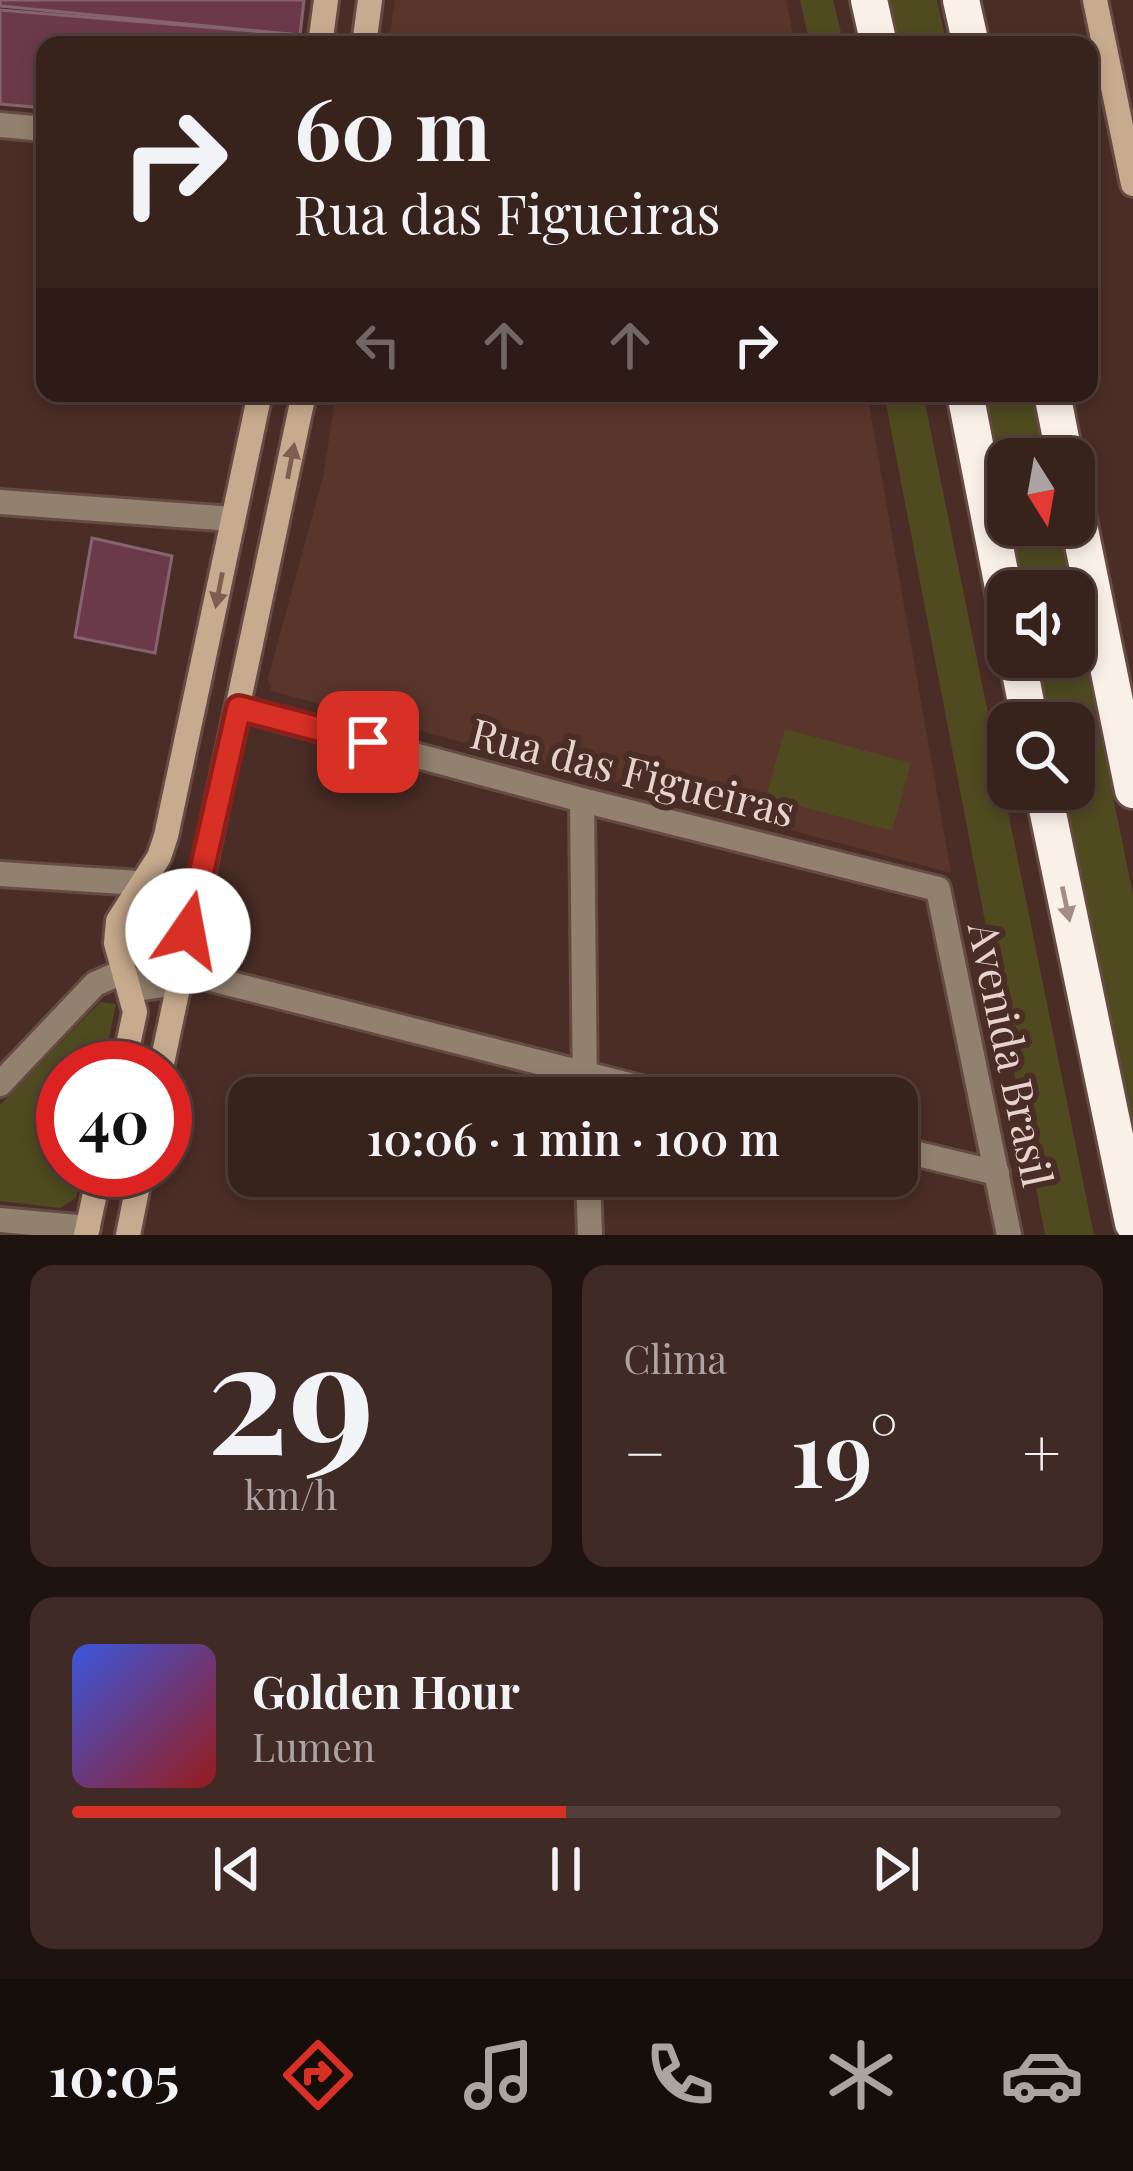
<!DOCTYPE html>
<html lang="pt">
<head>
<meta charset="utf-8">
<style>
	body { margin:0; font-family:"Playfair Display",serif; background:#3f2a25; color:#f1f3f6; height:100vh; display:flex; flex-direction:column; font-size:45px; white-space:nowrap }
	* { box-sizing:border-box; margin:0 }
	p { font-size:39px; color:#aba4a3 }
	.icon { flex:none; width:66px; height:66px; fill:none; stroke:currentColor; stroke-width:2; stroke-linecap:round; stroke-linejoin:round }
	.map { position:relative; height:1235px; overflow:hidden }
	.sheet { display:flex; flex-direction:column; gap:30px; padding:30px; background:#1f130f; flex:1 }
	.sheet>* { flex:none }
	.guide { position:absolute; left:36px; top:36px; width:1062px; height:366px; border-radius:24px; box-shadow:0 6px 18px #0003,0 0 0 3px #523f3b; background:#38221c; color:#f1f3f6; overflow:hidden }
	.needle { width:78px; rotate:169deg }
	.controls { position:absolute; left:987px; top:438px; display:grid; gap:24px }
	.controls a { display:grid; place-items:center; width:108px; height:108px; border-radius:24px; background:#38221c; box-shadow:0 6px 18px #0003,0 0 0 3px #523f3b; font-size:60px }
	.speed { position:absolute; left:36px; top:1041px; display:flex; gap:24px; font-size:60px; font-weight:700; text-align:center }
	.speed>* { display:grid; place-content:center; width:156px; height:156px; border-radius:50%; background:#38221c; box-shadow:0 6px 18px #0003,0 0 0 3px #523f3b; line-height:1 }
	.speed .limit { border:18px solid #d22; background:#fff; color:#111 }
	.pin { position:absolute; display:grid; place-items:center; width:102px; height:102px; color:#fff; margin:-51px; border-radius:24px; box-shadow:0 6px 18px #0006 }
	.me { position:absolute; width:132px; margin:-66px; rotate:12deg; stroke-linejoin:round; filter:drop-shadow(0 0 9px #0008) }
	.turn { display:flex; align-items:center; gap:42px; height:252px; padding:0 60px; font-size:54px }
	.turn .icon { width:156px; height:156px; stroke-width:2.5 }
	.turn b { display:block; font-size:84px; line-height:102px }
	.lanes { display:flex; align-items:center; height:114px; padding:0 60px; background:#0003; justify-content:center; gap:60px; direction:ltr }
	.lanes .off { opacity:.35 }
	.big { font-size:90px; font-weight:600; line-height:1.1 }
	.sheet .widget { flex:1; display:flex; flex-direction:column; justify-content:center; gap:18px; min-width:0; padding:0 42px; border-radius:24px; background:#3f2a25 }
	.sheet .dial { align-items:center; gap:0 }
	.dial b { font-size:156px; line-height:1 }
	.song { display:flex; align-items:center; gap:36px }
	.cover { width:144px; height:144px; border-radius:18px; background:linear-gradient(135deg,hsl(230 70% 55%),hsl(0 70% 35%)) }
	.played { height:12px; border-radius:6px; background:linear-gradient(90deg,#d93025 50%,#523f3b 50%) }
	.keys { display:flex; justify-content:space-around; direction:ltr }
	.heat { display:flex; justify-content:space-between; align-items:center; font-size:66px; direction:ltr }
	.sheet .tiles { flex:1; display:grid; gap:30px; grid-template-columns:1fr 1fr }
	.widget:last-child { grid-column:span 2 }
	.trip { position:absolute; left:228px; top:1077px; width:690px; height:120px; border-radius:24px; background:#38221c; box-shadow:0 6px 18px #0003,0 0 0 3px #523f3b; font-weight:600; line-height:120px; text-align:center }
	.tab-bar { display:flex; height:192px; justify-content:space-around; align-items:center; background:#160e0b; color:#aba4a3 }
	.tab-bar .icon { width:84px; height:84px }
	.tab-bar .active { color:#d93025 }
	.tab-bar b { font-size:54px; color:#f1f3f6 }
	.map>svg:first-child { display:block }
</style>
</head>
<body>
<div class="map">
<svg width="1133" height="1235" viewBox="0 0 1133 1235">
	<rect width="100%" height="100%" fill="#4a2d26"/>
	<g fill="#5a352c">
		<path d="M395 0H786L795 45H388Z"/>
		<path d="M336 393H867L951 873 271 691 268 678 323 477Z"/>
	</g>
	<g fill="#4f4a20">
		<path d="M800 0H833L844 45H810Z"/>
		<path d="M887 0H937L947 45H897Z"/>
		<path d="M884 393H923L1094 1235H1045Z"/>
		<path d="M983 393H1031L1045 459H1008V525H1058L1071 591H1019Z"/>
		<path d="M1074 607 1133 894V1149L1059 789H1074V723H1046L1032 657H1074Z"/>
		<path d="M785 729 911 763 892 831 766 797Z"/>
		<path d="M100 1002 116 1004 103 1068H63V1170H82L76 1198 60 1208 0 1201V1105Z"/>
	</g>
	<g fill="#6c394b" stroke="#86646f" stroke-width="3">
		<path d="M0 0H304L300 35 0 6Z"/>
		<path d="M0 10 300 35 298 45H45V108L0 104Z"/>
		<path d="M92 538 172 556 155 653 75 637Z"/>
	</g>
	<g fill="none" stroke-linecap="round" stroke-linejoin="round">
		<g stroke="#664b44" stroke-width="30">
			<g id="street">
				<path d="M0 125 45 129"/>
				<path d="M0 502 233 519"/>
				<path d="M239 708 582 800 938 889 1009 1235"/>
				<path d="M582 800 585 1098"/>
				<path d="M0 874 139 883 196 891"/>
				<path d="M0 1084 95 984 122 972 143 988 163 985 180 971 680 1098"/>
				<path d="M897 1149 997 1173"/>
				<path d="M588 1176 590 1235"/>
				<path d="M0 1220 88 1228"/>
			</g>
		</g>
		<g stroke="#664b44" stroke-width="30">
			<g id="secondary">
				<path d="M1095 0 1133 184"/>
				<path d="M320 45 326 0"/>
				<path d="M364 45 370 0"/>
				<path d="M123 1068 135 1012 116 943 118 921 159 857 166 836 260 393"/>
				<path d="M161 1068 304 393"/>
				<path d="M86 1235 100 1170"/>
				<path d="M128 1235 141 1170"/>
			</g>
		</g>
		<g stroke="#664b44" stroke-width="42">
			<g id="highway">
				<path d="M869 0 879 45"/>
				<path d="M961 0 971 45"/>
				<path d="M965 393 1008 613"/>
				<path d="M1052 393 1065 459"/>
				<path d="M1074 500 1133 790"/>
				<path d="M1017 657 1030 723"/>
				<path d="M1043 789 1133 1223"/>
			</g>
		</g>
		<use href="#street" stroke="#92816f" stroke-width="24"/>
		<use href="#secondary" stroke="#c7ab8e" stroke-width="24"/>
		<use href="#highway" stroke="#f9f0e7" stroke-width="36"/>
	</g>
	<defs><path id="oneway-solid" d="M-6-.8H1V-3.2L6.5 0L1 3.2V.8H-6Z" transform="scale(3)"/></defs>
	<g fill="#7c5f50">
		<use href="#oneway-solid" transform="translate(291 461) rotate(-79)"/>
		<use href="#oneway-solid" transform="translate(219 590) rotate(101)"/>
	</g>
	<use fill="#a28e86" href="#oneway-solid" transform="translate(1066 904) rotate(78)"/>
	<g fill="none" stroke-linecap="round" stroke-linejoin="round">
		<g stroke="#8d1f18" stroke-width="30">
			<path id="route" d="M188 931 239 708 368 742"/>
		</g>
		<use href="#route" stroke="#d93025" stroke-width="21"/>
	</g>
	<g text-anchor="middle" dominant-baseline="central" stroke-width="12" stroke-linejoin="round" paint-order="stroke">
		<g font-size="42" fill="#e7d3ce" stroke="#4a2d26">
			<text transform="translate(633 771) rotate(14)">Rua das Figueiras</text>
			<text transform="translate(1012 1054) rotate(78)">Avenida Brasil</text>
		</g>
	</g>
</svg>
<div class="controls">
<a><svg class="needle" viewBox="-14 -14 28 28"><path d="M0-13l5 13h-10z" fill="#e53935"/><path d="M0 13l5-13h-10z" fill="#aba4a3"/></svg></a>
<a><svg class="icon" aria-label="sound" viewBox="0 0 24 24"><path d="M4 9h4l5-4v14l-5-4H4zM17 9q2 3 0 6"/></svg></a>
<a><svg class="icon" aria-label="search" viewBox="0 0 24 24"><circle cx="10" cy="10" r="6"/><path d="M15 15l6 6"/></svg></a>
</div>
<div class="speed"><div class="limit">40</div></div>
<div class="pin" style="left:368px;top:742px;background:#d93025"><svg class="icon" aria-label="arrive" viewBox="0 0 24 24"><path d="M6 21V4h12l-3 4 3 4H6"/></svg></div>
<svg class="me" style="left:188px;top:931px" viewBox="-20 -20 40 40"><circle r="19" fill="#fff"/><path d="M0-13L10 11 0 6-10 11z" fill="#d93025"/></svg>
<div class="trip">10:06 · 1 min · 100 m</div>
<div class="guide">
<div class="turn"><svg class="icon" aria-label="right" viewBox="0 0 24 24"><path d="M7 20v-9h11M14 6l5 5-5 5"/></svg><div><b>60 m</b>Rua das Figueiras</div></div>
<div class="lanes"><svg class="icon off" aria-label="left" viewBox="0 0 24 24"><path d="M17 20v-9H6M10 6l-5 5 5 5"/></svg><svg class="icon off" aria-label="ahead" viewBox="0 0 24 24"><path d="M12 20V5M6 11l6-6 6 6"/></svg><svg class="icon off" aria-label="ahead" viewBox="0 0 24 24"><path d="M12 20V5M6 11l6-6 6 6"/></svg><svg class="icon" aria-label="right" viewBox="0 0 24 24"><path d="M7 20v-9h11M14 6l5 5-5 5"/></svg></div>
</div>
</div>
<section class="sheet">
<div class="tiles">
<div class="widget dial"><b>29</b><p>km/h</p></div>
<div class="widget"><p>Clima</p>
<div class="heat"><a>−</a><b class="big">19°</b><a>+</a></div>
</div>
<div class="widget">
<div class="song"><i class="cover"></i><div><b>Golden Hour</b><p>Lumen</p></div></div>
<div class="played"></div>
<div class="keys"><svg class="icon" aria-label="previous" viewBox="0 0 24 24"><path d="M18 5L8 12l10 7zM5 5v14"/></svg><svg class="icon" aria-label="pause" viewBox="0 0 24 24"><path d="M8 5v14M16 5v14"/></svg><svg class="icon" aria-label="next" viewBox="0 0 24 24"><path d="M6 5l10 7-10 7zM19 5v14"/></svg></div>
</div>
</div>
</section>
<nav class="tab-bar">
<b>10:05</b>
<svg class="icon active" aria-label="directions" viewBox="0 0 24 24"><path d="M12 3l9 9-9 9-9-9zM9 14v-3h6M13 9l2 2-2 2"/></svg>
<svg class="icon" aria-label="music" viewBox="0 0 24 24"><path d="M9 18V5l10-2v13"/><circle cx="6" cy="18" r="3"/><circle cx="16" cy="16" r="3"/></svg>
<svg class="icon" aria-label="phone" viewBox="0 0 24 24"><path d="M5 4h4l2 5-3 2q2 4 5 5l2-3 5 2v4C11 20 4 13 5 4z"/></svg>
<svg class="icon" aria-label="climate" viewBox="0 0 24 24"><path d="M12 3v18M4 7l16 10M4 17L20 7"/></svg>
<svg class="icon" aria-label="car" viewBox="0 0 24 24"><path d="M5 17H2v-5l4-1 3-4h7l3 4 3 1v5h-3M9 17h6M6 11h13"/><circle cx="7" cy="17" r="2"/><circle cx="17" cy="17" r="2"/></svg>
</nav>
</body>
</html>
